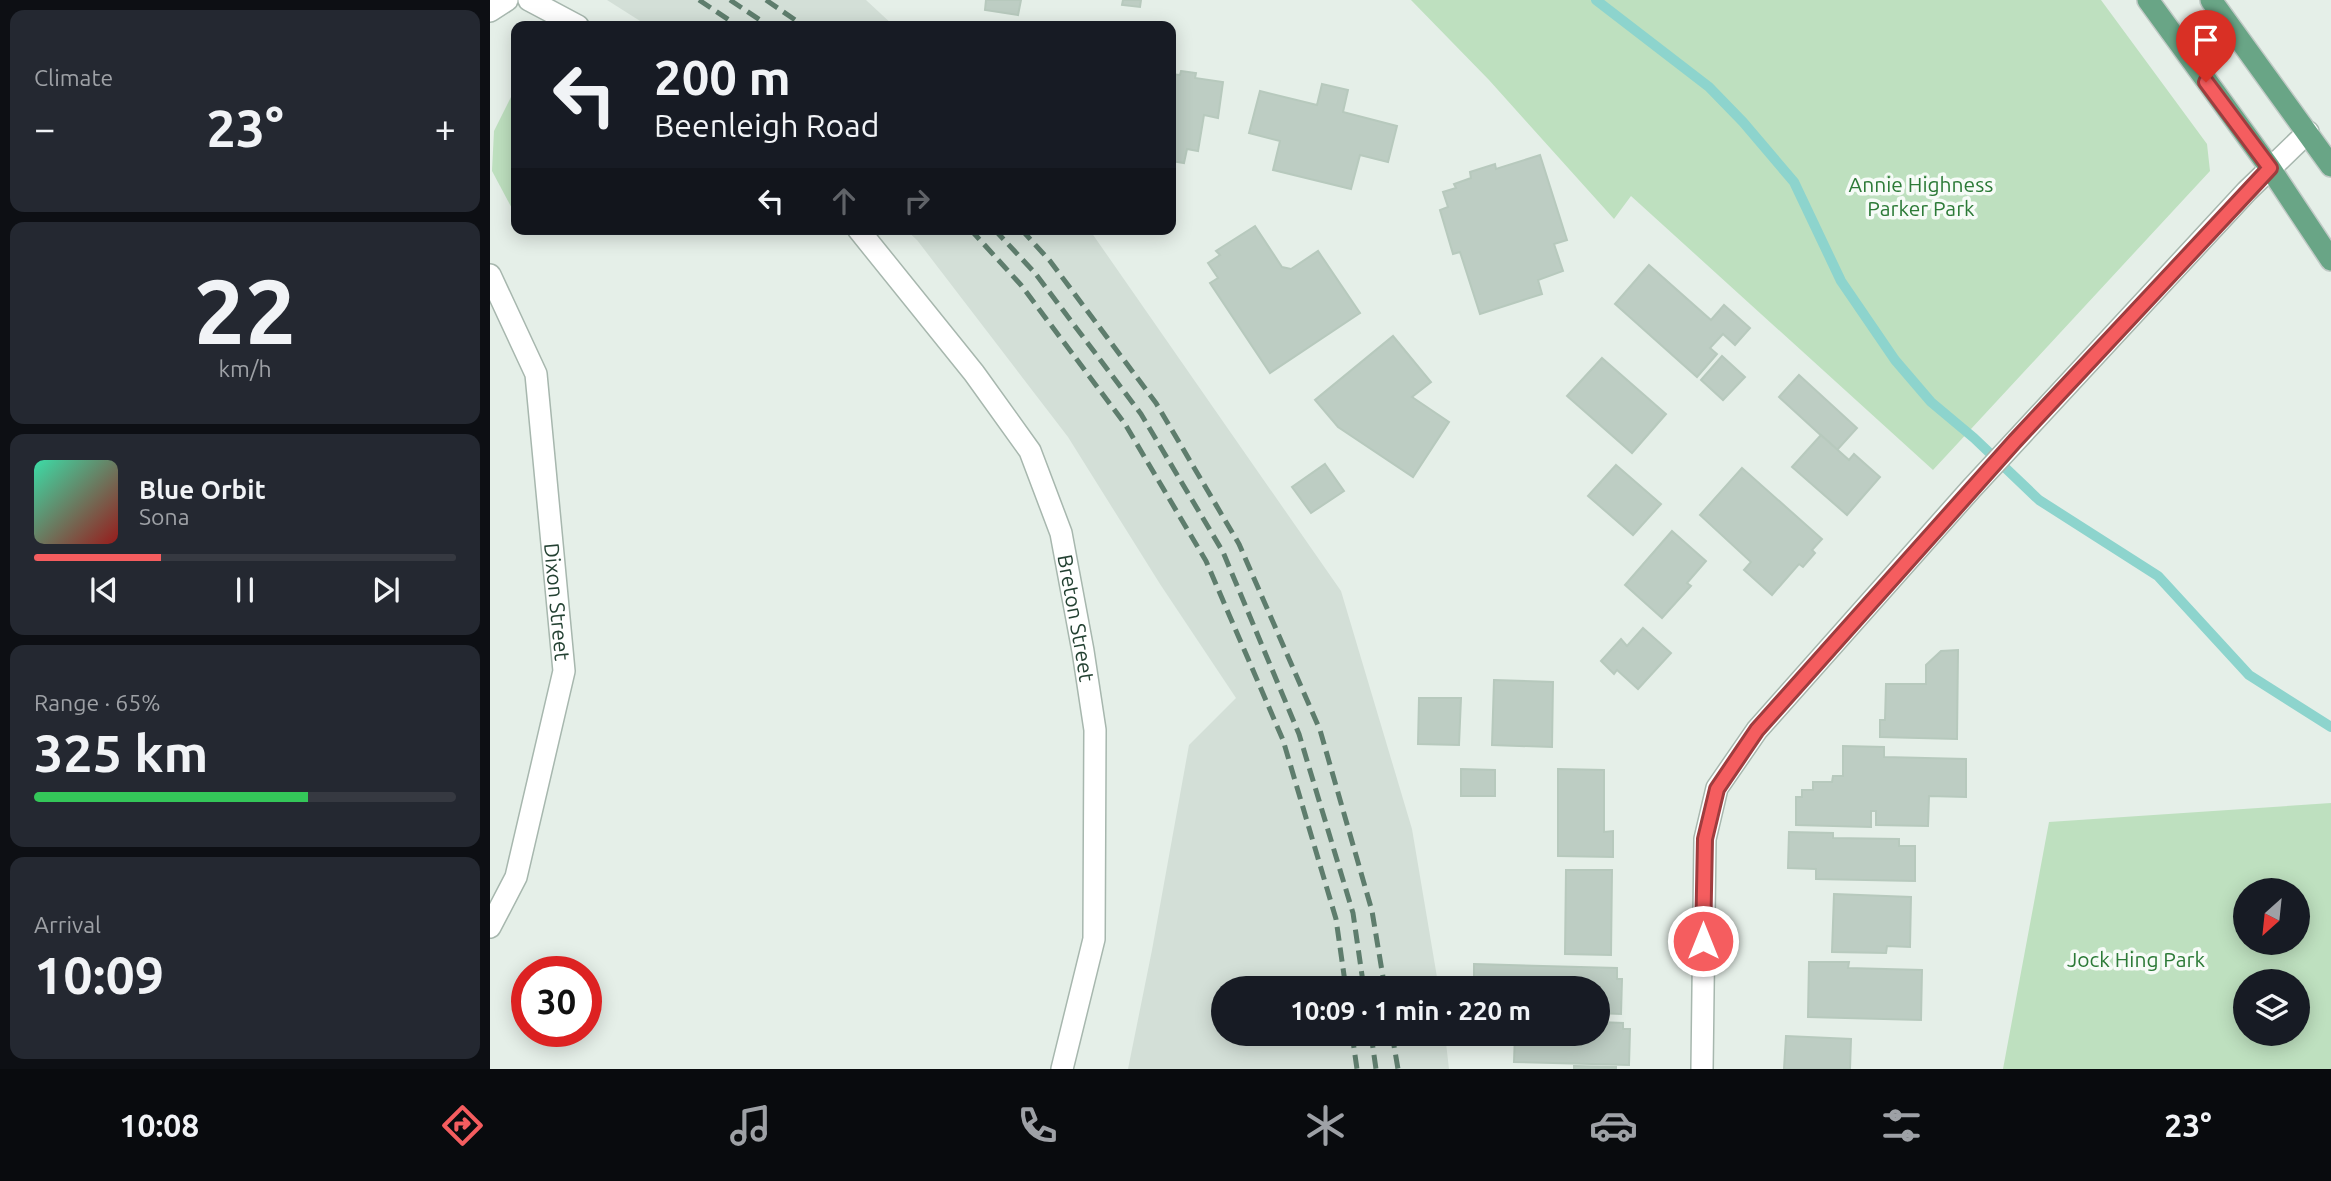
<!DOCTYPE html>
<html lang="en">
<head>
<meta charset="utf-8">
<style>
	body { margin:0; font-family:Ubuntu,sans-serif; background:#242831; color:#f1f3f6; height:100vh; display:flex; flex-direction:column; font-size:26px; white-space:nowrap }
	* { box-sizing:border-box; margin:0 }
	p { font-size:23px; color:#9ea1a6 }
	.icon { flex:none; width:38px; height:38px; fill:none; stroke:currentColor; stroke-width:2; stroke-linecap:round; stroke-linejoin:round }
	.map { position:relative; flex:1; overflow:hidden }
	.details { display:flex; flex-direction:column; gap:10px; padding:10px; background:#0d0f14; width:490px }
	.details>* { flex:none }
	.top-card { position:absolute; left:21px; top:21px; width:665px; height:214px; border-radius:14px; box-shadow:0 4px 18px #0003; background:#171b24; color:#f1f3f6; overflow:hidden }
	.needle { width:46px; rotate:207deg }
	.fabs { position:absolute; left:1743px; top:878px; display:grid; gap:14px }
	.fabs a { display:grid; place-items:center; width:77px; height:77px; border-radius:50%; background:#171b24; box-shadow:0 4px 18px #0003; font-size:35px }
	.speed { position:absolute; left:21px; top:956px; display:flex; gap:14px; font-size:35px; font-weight:700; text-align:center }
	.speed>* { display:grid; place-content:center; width:91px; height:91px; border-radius:50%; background:#171b24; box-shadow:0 4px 18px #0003; line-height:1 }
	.speed .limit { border:10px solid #d22; background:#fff; color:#111 }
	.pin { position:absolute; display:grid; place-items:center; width:60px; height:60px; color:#fff; margin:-72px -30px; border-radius:50% 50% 50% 0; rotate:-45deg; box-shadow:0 0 7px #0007 }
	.pin .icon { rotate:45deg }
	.me { position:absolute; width:77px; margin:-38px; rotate:0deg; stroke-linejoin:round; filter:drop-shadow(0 0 5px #0008) }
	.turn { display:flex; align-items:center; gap:24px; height:147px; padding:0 28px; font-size:32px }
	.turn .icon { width:91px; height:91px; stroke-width:2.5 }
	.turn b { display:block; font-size:49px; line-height:60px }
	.lanes { display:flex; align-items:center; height:66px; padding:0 28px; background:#0003; justify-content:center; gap:35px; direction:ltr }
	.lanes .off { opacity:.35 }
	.big { font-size:52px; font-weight:700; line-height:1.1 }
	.details .tile { flex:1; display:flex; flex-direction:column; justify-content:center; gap:10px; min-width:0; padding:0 24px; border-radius:14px; background:#242831 }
	.details .dial { align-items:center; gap:0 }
	.dial b { font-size:91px; line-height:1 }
	.song { display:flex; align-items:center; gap:21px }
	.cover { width:84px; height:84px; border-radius:10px; background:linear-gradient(135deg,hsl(160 70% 55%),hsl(0 70% 35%)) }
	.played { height:7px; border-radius:4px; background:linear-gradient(90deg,#f55d5f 30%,#363941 30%) }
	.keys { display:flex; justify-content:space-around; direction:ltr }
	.heat { display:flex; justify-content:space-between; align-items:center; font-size:38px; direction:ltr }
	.charge { height:10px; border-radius:5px; background:linear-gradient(90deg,#34c759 65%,#363941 0) }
	.trip { position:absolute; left:721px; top:976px; width:399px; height:70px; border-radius:35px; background:#171b24; box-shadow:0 4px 18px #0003; font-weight:700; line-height:70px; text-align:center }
	.tab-bar { display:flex; height:112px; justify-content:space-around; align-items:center; background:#090b0e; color:#9ea1a6 }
	.tab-bar .icon { width:49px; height:49px }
	.tab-bar .active { color:#f55d5f }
	.tab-bar b { font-size:32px; color:#f1f3f6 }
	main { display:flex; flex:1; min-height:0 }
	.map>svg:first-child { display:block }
</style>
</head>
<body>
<main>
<section class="details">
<div class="tile"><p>Climate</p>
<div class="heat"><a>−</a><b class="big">23°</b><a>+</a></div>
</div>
<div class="tile dial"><b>22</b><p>km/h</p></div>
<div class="tile">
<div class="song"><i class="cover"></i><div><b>Blue Orbit</b><p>Sona</p></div></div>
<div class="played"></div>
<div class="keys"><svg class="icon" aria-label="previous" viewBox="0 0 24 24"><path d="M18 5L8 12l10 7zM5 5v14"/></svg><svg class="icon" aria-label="pause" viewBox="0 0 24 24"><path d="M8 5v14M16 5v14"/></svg><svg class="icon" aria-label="next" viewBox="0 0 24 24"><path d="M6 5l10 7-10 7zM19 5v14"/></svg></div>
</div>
<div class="tile"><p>Range · 65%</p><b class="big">325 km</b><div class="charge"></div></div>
<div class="tile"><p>Arrival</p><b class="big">10:09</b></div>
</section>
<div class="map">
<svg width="1841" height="1069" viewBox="0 0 1841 1069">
	<rect width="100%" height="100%" fill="#e5efe8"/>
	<g fill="#d3dfd7">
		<path d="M117 0H376L404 26H158Z"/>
		<path d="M415 229H599L851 591 922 829 949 989H733V1034H955L959 1069H638L662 950 699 745 746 698 670 584 578 437 427 240Z"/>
	</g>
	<g fill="#bee0bf" fill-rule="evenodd">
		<path d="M921 0H1611L1717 144 1720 171 1443 470 1141 196 1124 219 999 80Z"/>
		<path d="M26 87V216L2 171 4 131Z"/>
		<path d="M1841 803V1069H1513L1559 822ZM1755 891H1808V943H1755ZM1755 982H1808V1034H1755Z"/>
	</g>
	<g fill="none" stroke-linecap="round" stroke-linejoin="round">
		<path stroke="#8dd4cd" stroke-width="10" d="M1106 0 1219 87 1253 122 1304 182 1351 281 1405 360 1441 402 1484 438 1549 500 1668 576 1759 675 1841 727"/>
	</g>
	<g fill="#bdcdc3" stroke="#b7c9bd" stroke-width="2">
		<path d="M496 0H531L528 15 495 10Z"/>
		<path d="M633 0H651L650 7 632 5Z"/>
		<path d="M691 71 706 73 705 78 733 82 728 118 714 115 708 151 697 149 694 163 681 161V74L690 75Z"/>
		<path d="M832 84 858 90 853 112 907 126 898 162 870 155 861 189 783 170 790 141 759 133 770 91 827 105Z"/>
		<path d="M1050 155 1077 240 1064 244 1073 271 1048 280 1052 294 990 314 970 252 963 254 950 210 958 207 953 192 966 188 964 184 981 178 980 172 1005 164 1006 169Z"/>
		<path d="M765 226 792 267 801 269 828 251 870 313 780 373 720 283 728 278 718 263 730 255 726 251Z"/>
		<path d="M1159 265 1221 320 1234 305 1260 328 1245 345 1233 334 1220 348 1227 354 1207 377 1125 304Z"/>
		<path d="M903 336 941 382 922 397 959 422 923 477 848 427 825 400Z"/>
		<path d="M1232 356 1255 377 1233 400 1211 380Z"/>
		<path d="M1112 358 1176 414 1142 453 1077 396Z"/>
		<path d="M1309 375 1367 428 1347 450 1289 397Z"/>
		<path d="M1331 435 1359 460 1364 454 1390 477 1357 515 1302 467Z"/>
		<path d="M835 464 854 491 821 513 802 487Z"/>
		<path d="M1126 465 1171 504 1143 535 1098 496Z"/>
		<path d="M1252 468 1332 539 1322 550 1325 553 1313 567 1309 564 1282 595 1254 570 1261 562 1210 515Z"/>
		<path d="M1182 531 1216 561 1197 583 1201 586 1172 618 1135 585Z"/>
		<path d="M1153 628 1181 653 1148 689 1127 670 1124 674 1111 661 1131 639 1137 646Z"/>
		<path d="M1468 650 1467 739 1390 737V720H1395L1396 684H1436V665L1451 651Z"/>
		<path d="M1004 680 1063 682 1062 747 1002 745Z"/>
		<path d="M929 698H971L969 745 928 744Z"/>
		<path d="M1353 746 1394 747V757L1476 759V797L1439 796 1438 826 1386 825V811H1381V827L1306 825V797H1312V790H1323V782H1342L1343 776H1353Z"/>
		<path d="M971 769 1005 770V796H971Z"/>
		<path d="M1068 769 1114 770V832L1123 831V857L1068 856Z"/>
		<path d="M1299 832 1343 833V838L1409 839V846H1425V881L1326 879V869L1298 868Z"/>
		<path d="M1076 870H1122L1121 955 1075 954Z"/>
		<path d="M1344 894 1421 897 1420 947 1397 946 1396 953 1342 952Z"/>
		<path d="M1319 962H1359L1358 968 1432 970 1431 1020 1318 1017Z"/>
		<path d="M984 964 1127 968V979H1132L1131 1014 1108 1013V989H972L973 979H984Z"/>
		<path d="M1108 1022 1133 1023V1029H1140L1139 1065 1024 1062 1025 1034H1108Z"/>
		<path d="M1296 1036 1361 1039 1360 1069H1294Z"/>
		<path d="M1084 1066 1126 1067V1069H1084Z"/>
	</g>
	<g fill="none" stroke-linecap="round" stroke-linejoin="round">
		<g stroke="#a7b7ae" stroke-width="24">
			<g id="minor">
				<path d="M39 0 88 26"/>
				<path d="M0 11 17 0"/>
				<path id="s1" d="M368 229 484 373 540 451 571 533 593 651 605 730 604 939 572 1069"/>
				<path id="s2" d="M0 275 46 374 74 671 26 877 0 927"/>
				<path d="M1212 1069 1215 839 1227 788 1267 730 1481 489 1757 191 1818 132"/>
			</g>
		</g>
		<g stroke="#c1cac6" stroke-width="24">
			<g id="major">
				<path d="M1658 0 1780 168 1841 260"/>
				<path d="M1721 0 1841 166"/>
			</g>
		</g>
		<use href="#minor" stroke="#fff" stroke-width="21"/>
		<use href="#major" stroke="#69a586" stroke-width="21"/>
		<g stroke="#5e7d6d" stroke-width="5" stroke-dasharray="14 7" stroke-linecap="butt">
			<path d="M209 0 248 26"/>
			<path d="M240 0 279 26"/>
			<path d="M276 0 314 26"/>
			<path d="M480 229 531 285 635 424 716 561 793 740 846 919 856 989"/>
			<path d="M504 229 545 273 651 414 733 552 809 734 863 913 874 989"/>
			<path d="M531 229 560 261 666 403 749 544 830 730 882 911 895 989"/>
			<path d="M862 1034 867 1069"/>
			<path d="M881 1034 886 1069"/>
			<path d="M902 1034 908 1069"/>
		</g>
	</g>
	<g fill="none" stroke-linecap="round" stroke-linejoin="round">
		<g stroke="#9f3c3e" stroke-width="18">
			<path id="route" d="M1213 941 1215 839 1227 789 1267 730 1525 441 1780 168 1716 82"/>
		</g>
		<use href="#route" stroke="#f55d5f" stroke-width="12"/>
	</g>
	<g text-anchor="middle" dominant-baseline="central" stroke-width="7" stroke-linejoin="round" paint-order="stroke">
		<g font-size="21" fill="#2c7a37" stroke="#f6fbf7">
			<text x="1431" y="184">Annie Highness<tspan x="1431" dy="24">Parker Park</tspan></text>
			<text x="1646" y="959">Jock Hing Park</text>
		</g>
		<g font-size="21" fill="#234132" stroke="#f6fbf7">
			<text stroke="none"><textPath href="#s2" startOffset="338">Dixon Street</textPath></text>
			<text stroke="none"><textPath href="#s1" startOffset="455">Breton Street</textPath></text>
		</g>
	</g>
</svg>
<div class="fabs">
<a><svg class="needle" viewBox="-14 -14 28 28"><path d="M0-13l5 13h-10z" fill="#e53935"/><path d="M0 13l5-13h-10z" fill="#9ea1a6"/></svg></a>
<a><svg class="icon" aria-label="layers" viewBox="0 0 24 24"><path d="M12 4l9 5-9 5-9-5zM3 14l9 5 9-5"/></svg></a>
</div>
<div class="speed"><div class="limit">30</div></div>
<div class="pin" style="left:1716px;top:82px;background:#d93025"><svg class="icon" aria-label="arrive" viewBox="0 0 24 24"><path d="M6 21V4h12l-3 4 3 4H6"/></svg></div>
<svg class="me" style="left:1213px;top:941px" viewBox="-20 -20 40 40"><circle r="17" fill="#f55d5f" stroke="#fff" stroke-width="3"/><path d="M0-11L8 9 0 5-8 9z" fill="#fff"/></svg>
<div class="trip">10:09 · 1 min · 220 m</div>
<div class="top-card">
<div class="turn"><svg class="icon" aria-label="left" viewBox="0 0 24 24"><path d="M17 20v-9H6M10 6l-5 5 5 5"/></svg><div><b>200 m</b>Beenleigh Road</div></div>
<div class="lanes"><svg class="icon" aria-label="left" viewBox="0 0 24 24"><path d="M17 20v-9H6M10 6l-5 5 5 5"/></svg><svg class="icon off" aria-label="ahead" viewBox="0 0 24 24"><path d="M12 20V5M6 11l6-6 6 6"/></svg><svg class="icon off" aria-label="right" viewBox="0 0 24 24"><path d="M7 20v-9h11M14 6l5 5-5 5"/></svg></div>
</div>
</div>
</main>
<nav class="tab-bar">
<b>10:08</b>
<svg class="icon active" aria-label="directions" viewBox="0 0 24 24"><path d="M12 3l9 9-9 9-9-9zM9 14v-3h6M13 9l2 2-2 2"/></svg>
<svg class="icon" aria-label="music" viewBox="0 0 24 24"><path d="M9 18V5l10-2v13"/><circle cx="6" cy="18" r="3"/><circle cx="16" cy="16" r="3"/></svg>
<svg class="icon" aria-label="phone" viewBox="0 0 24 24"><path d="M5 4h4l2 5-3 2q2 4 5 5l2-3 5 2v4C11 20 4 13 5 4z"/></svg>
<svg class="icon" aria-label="climate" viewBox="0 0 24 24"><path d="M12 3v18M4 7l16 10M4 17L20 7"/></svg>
<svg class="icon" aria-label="car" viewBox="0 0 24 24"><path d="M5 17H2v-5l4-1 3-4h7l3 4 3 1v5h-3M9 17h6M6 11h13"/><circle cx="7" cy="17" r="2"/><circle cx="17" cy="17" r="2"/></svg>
<svg class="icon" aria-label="filters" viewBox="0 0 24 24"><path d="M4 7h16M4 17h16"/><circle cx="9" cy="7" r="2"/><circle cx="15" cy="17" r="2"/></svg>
<b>23°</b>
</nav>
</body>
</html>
